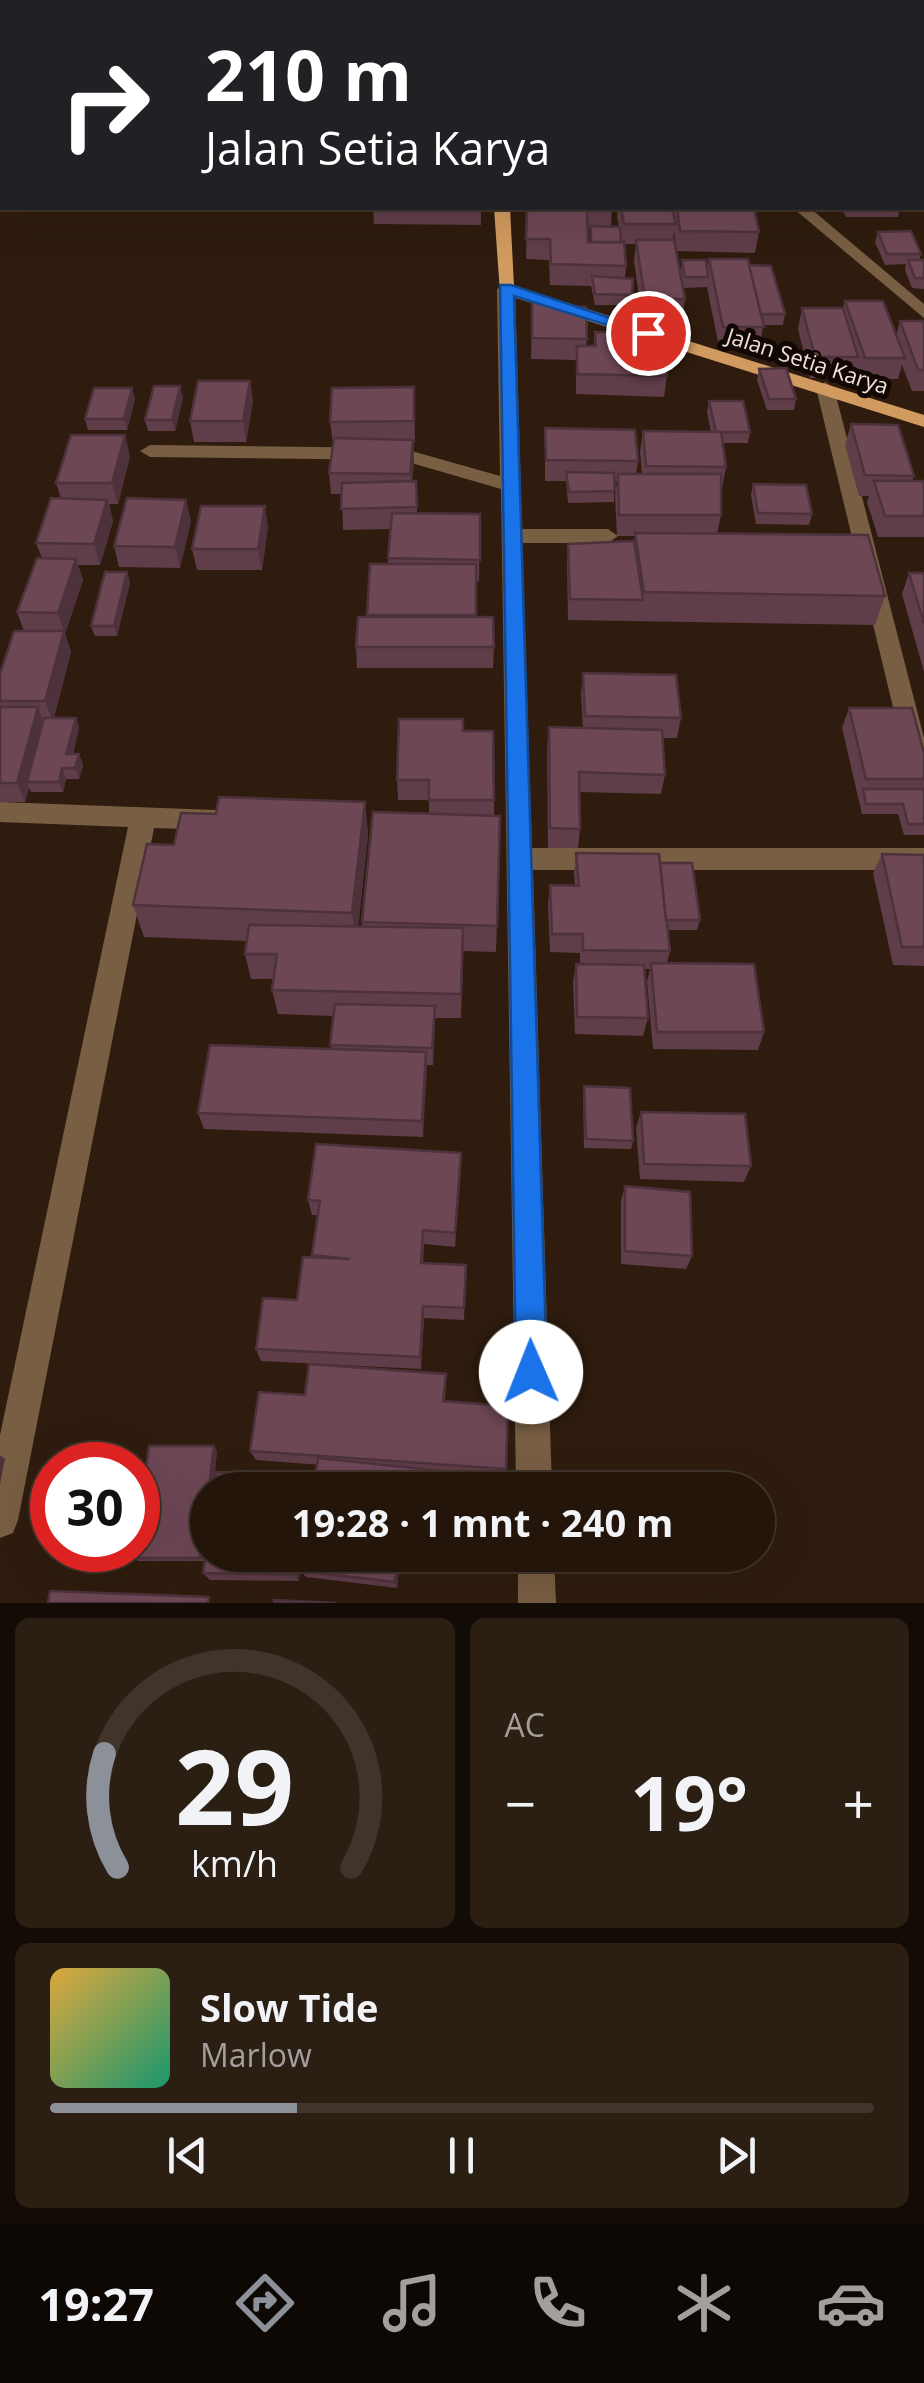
<!DOCTYPE html>
<html lang="id">
<head>
<meta charset="utf-8">
<style>
	body { margin:0; font-family:"Open Sans",sans-serif; background:#2b1e13; color:#f1f3f6; height:100vh; display:flex; flex-direction:column; font-size:38px; white-space:nowrap }
	* { box-sizing:border-box; margin:0 }
	p { font-size:32px; color:#a39f9c }
	.icon { flex:none; width:55px; height:55px; fill:none; stroke:currentColor; stroke-width:2; stroke-linecap:round; stroke-linejoin:round }
	.map { position:relative; height:1603px; overflow:hidden }
	.details { display:flex; flex-direction:column; gap:15px; padding:15px; background:#130c06; flex:1 }
	.details>* { flex:none }
	.hud { position:absolute; left:0px; top:0px; width:925px; height:210px; box-shadow:0 10px 40px #0002,0 0 0 2px #40342b; background:#202124; color:#fff; overflow:hidden }
	.speed { position:absolute; left:30px; top:1442px; display:flex; gap:20px; font-size:50px; font-weight:700; text-align:center }
	.speed>* { display:grid; place-content:center; width:130px; height:130px; border-radius:50%; background:#23150a; box-shadow:0 10px 40px #0002,0 0 0 2px #40342b; line-height:1 }
	.speed .limit { border:15px solid #d22; background:#fff; color:#111 }
	.pin { position:absolute; display:grid; place-items:center; width:85px; height:85px; color:#fff; margin:-42px; border:5px solid #fff; border-radius:50%; box-shadow:0 2px 10px #0007 }
	.me { position:absolute; width:110px; margin:-55px; rotate:359deg; stroke-linejoin:round; filter:drop-shadow(0 0 8px #0008) }
	.turn { display:flex; align-items:center; gap:35px; height:210px; padding:0 40px; font-size:45px }
	.turn .icon { width:130px; height:130px; stroke-width:2.5 }
	.turn b { display:block; font-size:70px; line-height:85px }
	.big { font-size:75px; font-weight:700; line-height:1.1 }
	.details .card { flex:1; display:flex; flex-direction:column; justify-content:center; gap:15px; min-width:0; padding:0 35px; border-radius:15px; background:#2b1e13 }
	.details .dial { align-items:center; gap:0 }
	.dial svg { height:260px; overflow:visible; fill:none; stroke:#40342b; stroke-width:7; stroke-linecap:round; text-anchor:middle }
	.dial text { fill:#f1f3f6; stroke:none }
	.song { display:flex; align-items:center; gap:30px }
	.cover { width:120px; height:120px; border-radius:15px; background:linear-gradient(135deg,hsl(40 70% 55%),hsl(160 70% 35%)) }
	.played { height:10px; border-radius:5px; background:linear-gradient(90deg,#8c9099 30%,#40342b 30%) }
	.keys { display:flex; justify-content:space-around; direction:ltr }
	.heat { display:flex; justify-content:space-between; align-items:center; font-size:55px; direction:ltr }
	.details .tiles { flex:1; display:grid; gap:15px; grid-template-columns:1fr 1fr }
	.card:last-child { grid-column:span 2 }
	.trip { position:absolute; left:190px; top:1472px; width:585px; height:100px; border-radius:50px; background:#23150a; box-shadow:0 10px 40px #0002,0 0 0 2px #40342b; font-weight:700; line-height:100px; text-align:center }
	.tab-bar { display:flex; height:160px; justify-content:space-around; align-items:center; background:#0e0804; color:#a39f9c }
	.tab-bar .icon { width:70px; height:70px }
	.tab-bar .current { color:#8c9099 }
	.tab-bar b { font-size:45px; color:#f1f3f6 }
	.map>svg:first-child { display:block }
</style>
</head>
<body>
<div class="map">
<svg width="924" height="1603" viewBox="0 0 924 1603">
	<rect width="100%" height="100%" fill="#2f1c0e"/>
	<g fill="none" stroke-linecap="round" stroke-linejoin="round">
		<g fill="#785e43" fill-rule="evenodd">
			<path d="M793 208H810L924 304V318Z"/>
			<path d="M506 284 515 289 522 529H608L618 536 608 543H522L532 848H924V870H533L552 1490H516L501 489 401 460 150 457 140 451 150 445 401 448 500 476 497 289Z"/>
			<path d="M825 382 834 388 924 738V796L915 793 912 786 816 388Z"/>
			<path d="M0 802 215 810 224 813 228 820 224 827 215 830 154 828 18 1520 13 1533 0 1538V1435L128 827 0 822Z"/>
			<path d="M518 1555H554L556 1603H518Z"/>
		</g>
		<g fill="#d19b60" fill-rule="evenodd">
			<rect x="489" y="0" width="12" height="2"/>
			<path d="M494 208H510L514 286 924 415V427L500 293Z"/>
		</g>
	</g>
	<g fill="#5f3d49" fill-rule="evenodd">
		<path d="M237 0H292V2H238Z"/>
		<rect x="424" y="0" width="51" height="2"/>
		<path d="M818 0H924V28H922V2H818Z"/>
		<path d="M922 93 924 96V211H913L911 208H922Z"/>
		<path d="M373 208H481V225L374 224Z"/>
		<path d="M527 208H612L611 227H619L617 217 618 208H754L759 232 755 253 677 251 674 232 673 240 685 299 682 320 642 319 634 260 636 244H624L626 266 625 278 632 295 631 305H595L591 286 550 285 549 260 526 259ZM588 229H591L590 242H588Z"/>
		<path d="M842 208H900L898 217H846Z"/>
		<path d="M878 232 921 254 919 260H924V289L912 288 905 270 906 264 885 265 875 242Z"/>
		<path d="M709 259 749 265 785 314 783 325H763L760 348 719 347 707 287 683 288 681 270 682 260 707 268Z"/>
		<path d="M532 300 557 306 587 339 586 346H594L595 332 627 339 667 376 664 397 576 394V360L531 359Z"/>
		<path d="M845 301 896 336 900 321H924V391H912L902 365 898 379H859L855 369 853 378H810L798 329 802 308H843Z"/>
		<path d="M759 369 796 399 794 410H767L757 380Z"/>
		<path d="M250 381 253 402 246 442H194L190 421Z"/>
		<path d="M414 387 415 442H413L414 461 412 481H416L417 513 480 514 479 581H476V617L494 647 493 668H357L356 647 367 617 370 564H388L391 529 343 530 342 494H331L329 473 333 443 330 422Z"/>
		<path d="M183 397 175 431H148L145 420Z"/>
		<path d="M135 399 127 430H88L85 419Z"/>
		<path d="M709 401 750 432 748 443H723L726 467 722 488H721V515L717 534 885 596 875 625 568 620 567 565 568 544 634 541 635 536H617L615 495 617 482H614V502L568 503 566 481H545V428L638 461 636 474H642L640 452 643 431 711 432 707 412Z"/>
		<path d="M851 424 914 476 912 481H924V537H878L867 502 869 496H859L845 445Z"/>
		<path d="M130 456 118 504H109L113 521 100 565H78L83 580 65 634 71 652 54 718H76L79 728 73 754H79L83 765 79 779H66L63 792H31L29 788 25 802H0V674L24 631 17 612 42 558 36 543 61 499 56 483Z"/>
		<path d="M753 484 812 514 809 525 756 524 751 495Z"/>
		<path d="M191 521 180 568 119 567 114 546Z"/>
		<path d="M268 527 262 570H197L192 549Z"/>
		<path d="M127 572 130 583 117 636H95L91 626Z"/>
		<path d="M909 573H924V672L902 594Z"/>
		<path d="M583 673 681 718 677 738H662L665 775 661 794 579 792 580 829 578 848H548L547 748 549 727 583 728 581 694Z"/>
		<path d="M849 708 924 753V835H904L898 814H862L842 728Z"/>
		<path d="M463 731 494 800V816H500L496 952 463 951 461 1018H435L433 1065H426L423 1137 204 1129 198 1113 331 1049 333 1016 278 1014 272 990 274 979H251L245 954 247 941 144 937 133 905 174 845 216 814 365 802 368 835 358 927H363L362 922 429 814V800H398L397 780Z"/>
		<path d="M576 853 660 863 700 920 697 930H667L670 951 667 963 764 1032 758 1050 653 1049 647 981 650 969H644L648 1018 643 1036 575 1034 573 982 576 964H580V953L550 952 548 904 550 885 575 886 574 873Z"/>
		<path d="M882 854 924 855V966L893 965 873 873Z"/>
		<path d="M584 1086 633 1141 631 1149 584 1148 583 1095Z"/>
		<path d="M641 1112 751 1166 744 1182 640 1179 636 1128Z"/>
		<path d="M461 1153 455 1247 424 1244 423 1263 466 1265 464 1320 424 1318 421 1369 261 1361 256 1349 297 1300 313 1257 318 1215H312L308 1200Z"/>
		<path d="M625 1186 692 1256 686 1269 621 1264V1201Z"/>
		<path d="M446 1374 445 1401 506 1469 505 1479 256 1460 250 1451 305 1395Z"/>
		<path d="M217 1451 213 1490H208L204 1561H138L133 1558Z"/>
		<path d="M301 1555 299 1581 210 1580 203 1573Z"/>
		<path d="M304 1555H446L445 1565 400 1560 397 1588 306 1577 301 1571Z"/>
	</g>
	<g fill="#4d323c">
		<path d="M250 381 253 402 246 442 243 421Z"/>
		<path d="M180 386 183 397 175 431 172 420Z"/>
		<path d="M132 388 135 399 127 430 124 419Z"/>
		<path d="M125 435 130 456 118 504 112 483Z"/>
		<path d="M413 440 414 461 411 495 410 474Z"/>
		<path d="M107 500 113 521 100 565 94 544Z"/>
		<path d="M186 500 191 521 180 568 175 547Z"/>
		<path d="M265 506 268 527 262 570 258 549Z"/>
		<path d="M76 559 83 580 65 634 71 652 53 721 45 701 64 632 58 613Z"/>
		<path d="M127 572 130 583 117 636 114 626Z"/>
		<path d="M38 707 45 727 27 782 29 788 25 802 17 783Z"/>
		<path d="M76 718 79 728 70 765 66 754Z"/>
		<path d="M79 754 83 765 79 779 75 768Z"/>
		<path d="M62 768 66 779 63 792 59 782Z"/>
		<path d="M365 802 368 835 356 945 352 913Z"/>
		<path d="M435 1006V1024L433 1065 432 1048Z"/>
		<path d="M426 1052 427 1069 423 1137 422 1121Z"/>
		<path d="M461 1153V1169L455 1247V1233Z"/>
		<path d="M423 1306 424 1318 421 1369 420 1357Z"/>
		<path d="M214 1446 217 1451 213 1490H209Z"/>
		<path d="M0 1455 5 1459 0 1484Z"/>
		<path d="M302 1474 306 1484V1490H301Z"/>
		<path d="M208 1499V1535L204 1561 200 1558Z"/>
		<path d="M296 1555H301L299 1581 294 1575Z"/>
		<path d="M399 1555 400 1560 397 1588 395 1582Z"/>
	</g>
	<g fill="#6e4755" stroke="#4d323c" stroke-width="2.5">
		<rect x="424" y="0" width="19" height="2"/>
		<path d="M543 0H604V1L544 2Z"/>
		<path d="M610 0H636L637 2H611Z"/>
		<path d="M694 0H733L734 2H695Z"/>
		<path d="M827 0H876L877 2H828Z"/>
		<path d="M880 0H924V9H922V2H881Z"/>
		<rect x="922" y="122" width="2" height="23"/>
		<rect x="922" y="152" width="2" height="38"/>
		<path d="M527 208H612V210L587 209 588 242H624L626 266 551 264 550 239H526Z"/>
		<path d="M621 208H672L676 224H624Z"/>
		<path d="M677 208H754L759 232 680 231Z"/>
		<path d="M591 226 620 227 621 242H591Z"/>
		<path d="M911 231 921 254H887L878 232Z"/>
		<path d="M636 240H674L685 299H645Z"/>
		<path d="M709 259H748L764 327H723Z"/>
		<path d="M682 260H706L708 277H685Z"/>
		<path d="M908 260H924V278H915Z"/>
		<path d="M749 265 771 266 785 314H761Z"/>
		<path d="M592 276 633 279 632 295 595 294Z"/>
		<path d="M532 300H557V306L586 307 587 339 532 338Z"/>
		<path d="M845 301H883L905 358H865Z"/>
		<path d="M802 308H843L858 357H815Z"/>
		<path d="M900 321H924V370H918Z"/>
		<path d="M595 332 626 333 627 339 664 340 667 376 577 374V346H596Z"/>
		<path d="M786 368 796 399H769L759 369Z"/>
		<path d="M198 381H250L243 421H190Z"/>
		<path d="M154 386H180L172 420H145Z"/>
		<path d="M414 387V421L330 422 332 388Z"/>
		<path d="M94 388H132L124 419H85Z"/>
		<path d="M709 401H743L750 432H716Z"/>
		<path d="M851 424 898 425 914 476 865 475Z"/>
		<path d="M545 428 635 430 638 461 546 460Z"/>
		<path d="M643 431 721 432 726 467 646 466Z"/>
		<path d="M71 435H125L112 483H56Z"/>
		<path d="M334 438 413 440 410 474 329 473Z"/>
		<path d="M566 472 614 473 615 491 569 492Z"/>
		<path d="M618 474H721V515H619Z"/>
		<path d="M416 481 417 507 341 509 342 483Z"/>
		<path d="M874 481H924V516H885Z"/>
		<path d="M753 484 806 485 812 514 758 513Z"/>
		<path d="M51 498 107 500 94 544 36 543Z"/>
		<path d="M127 498 186 500 175 547 114 546Z"/>
		<path d="M201 506H265L258 549H192Z"/>
		<path d="M392 513 480 514V560L388 558Z"/>
		<path d="M635 533 868 535 885 596 644 592Z"/>
		<path d="M634 541 643 600 570 599 568 544Z"/>
		<path d="M37 558 76 559 58 613 17 612Z"/>
		<path d="M370 564H476V615H367Z"/>
		<path d="M105 572H127L114 626H91Z"/>
		<path d="M909 573H924V623Z"/>
		<path d="M358 617H493L494 647H356Z"/>
		<path d="M14 631H64L45 701H0V674Z"/>
		<path d="M583 673 676 675 681 718 585 716Z"/>
		<path d="M0 707H38L17 783H0Z"/>
		<path d="M849 708H912L924 753V779H866Z"/>
		<path d="M44 718H76L66 754H79L75 768H62L59 782H27Z"/>
		<path d="M399 719H463V731H493L494 800H429V780H397Z"/>
		<path d="M549 727 662 730 665 775 579 772 580 829 550 828Z"/>
		<path d="M863 789H924V824H908L903 804H866Z"/>
		<path d="M219 797 365 802 352 913 133 905 147 844 174 845 181 813 216 814Z"/>
		<path d="M373 812 500 816 497 926 362 922Z"/>
		<path d="M576 853 659 854 670 951 583 950V934H552L550 885 579 886Z"/>
		<path d="M882 854 924 855V947H902Z"/>
		<path d="M660 863H692L700 920H666Z"/>
		<path d="M249 925 463 928 461 994 272 990 277 954H245Z"/>
		<path d="M651 963 754 964 764 1032H657Z"/>
		<path d="M576 964 644 965 648 1018 577 1017Z"/>
		<path d="M335 1004 435 1006 432 1048 330 1045Z"/>
		<path d="M210 1045 426 1052 422 1121 198 1113Z"/>
		<path d="M584 1086 630 1088 633 1141 586 1139Z"/>
		<path d="M641 1112 745 1114 751 1166 644 1164Z"/>
		<path d="M316 1144 461 1153 455 1233 423 1230 421 1263 466 1265 464 1308 423 1306 420 1357 256 1349 263 1298 297 1300 303 1257 350 1259 312 1255 320 1201 308 1200Z"/>
		<path d="M625 1186 690 1192 692 1256 625 1251Z"/>
		<path d="M309 1364 446 1374 443 1401 508 1406 506 1469 250 1451 259 1392 305 1395Z"/>
		<path d="M149 1446H214L200 1558H133L134 1550H138V1528Z"/>
		<path d="M318 1458 452 1472 450 1490H313Z"/>
		<path d="M674 1471 677 1490H612L611 1479Z"/>
		<path d="M216 1472 302 1474 301 1490H214Z"/>
		<path d="M208 1539V1555H296L294 1575 203 1573Z"/>
		<path d="M304 1555H398L395 1582 301 1571Z"/>
		<path d="M416 1555H445L444 1558Z"/>
		<path d="M50 1591 209 1597 208 1603H48Z"/>
		<path d="M274 1600 336 1603H274Z"/>
	</g>
	<path fill="#1a73e8" stroke="#114b97" stroke-width="2.5" d="M500 285H511L656 333 642 336 514 296 547 1372 542 1383 531 1387 520 1383 516 1372Z"/>
	<g text-anchor="middle" dominant-baseline="central" stroke-width="10" stroke-linejoin="round" paint-order="stroke">
		<g font-size="22" fill="#f0e2da" stroke="#110804">
			<text transform="translate(808 360) rotate(18)">Jalan Setia Karya</text>
		</g>
	</g>
</svg>
<div class="speed"><div class="limit">30</div></div>
<div class="pin" style="left:648px;top:333px;background:#d93025"><svg class="icon" aria-label="arrive" viewBox="0 0 24 24"><path d="M6 21V4h12l-3 4 3 4H6"/></svg></div>
<svg class="me" style="left:531px;top:1372px" viewBox="-20 -20 40 40"><circle r="19" fill="#fff"/><path d="M0-13L10 11 0 6-10 11z" fill="#1a73e8"/></svg>
<div class="trip">19:28 · 1 mnt · 240 m</div>
<div class="hud">
<div class="turn"><svg class="icon" aria-label="right" viewBox="0 0 24 24"><path d="M7 20v-9h11M14 6l5 5-5 5"/></svg><div><b>210 m</b>Jalan Setia Karya</div></div>
</div>
</div>
<section class="details">
<div class="tiles">
<div class="card dial"><svg viewBox="0 0 100 80">
<path d="M14 69A42 42 0 1 1 86 69"/>
<path d="M14 69A42 42 0 0 1 10 34" stroke="#8c9099"/>
<text x="50" y="56" font-size="32" font-weight="700">29</text>
<text x="50" y="72" font-size="11">km/h</text>
</svg></div>
<div class="card"><p>AC</p>
<div class="heat"><a>−</a><b class="big">19°</b><a>+</a></div>
</div>
<div class="card">
<div class="song"><i class="cover"></i><div><b>Slow Tide</b><p>Marlow</p></div></div>
<div class="played"></div>
<div class="keys"><svg class="icon" aria-label="previous" viewBox="0 0 24 24"><path d="M18 5L8 12l10 7zM5 5v14"/></svg><svg class="icon" aria-label="pause" viewBox="0 0 24 24"><path d="M8 5v14M16 5v14"/></svg><svg class="icon" aria-label="next" viewBox="0 0 24 24"><path d="M6 5l10 7-10 7zM19 5v14"/></svg></div>
</div>
</div>
</section>
<nav class="tab-bar">
<b>19:27</b>
<svg class="icon current" aria-label="directions" viewBox="0 0 24 24"><path d="M12 3l9 9-9 9-9-9zM9 14v-3h6M13 9l2 2-2 2"/></svg>
<svg class="icon" aria-label="music" viewBox="0 0 24 24"><path d="M9 18V5l10-2v13"/><circle cx="6" cy="18" r="3"/><circle cx="16" cy="16" r="3"/></svg>
<svg class="icon" aria-label="phone" viewBox="0 0 24 24"><path d="M5 4h4l2 5-3 2q2 4 5 5l2-3 5 2v4C11 20 4 13 5 4z"/></svg>
<svg class="icon" aria-label="climate" viewBox="0 0 24 24"><path d="M12 3v18M4 7l16 10M4 17L20 7"/></svg>
<svg class="icon" aria-label="car" viewBox="0 0 24 24"><path d="M5 17H2v-5l4-1 3-4h7l3 4 3 1v5h-3M9 17h6M6 11h13"/><circle cx="7" cy="17" r="2"/><circle cx="17" cy="17" r="2"/></svg>
</nav>
</body>
</html>
